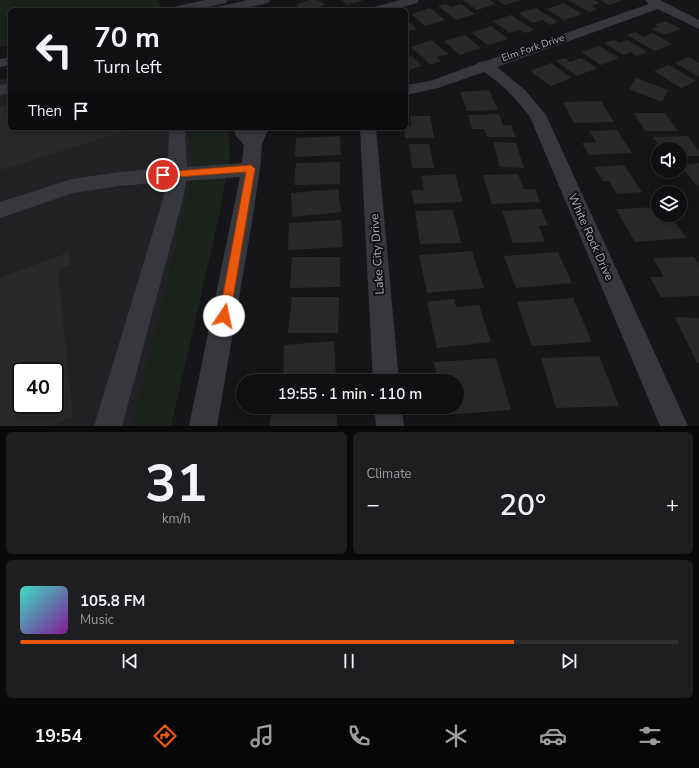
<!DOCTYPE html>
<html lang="en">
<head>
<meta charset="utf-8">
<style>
	body { margin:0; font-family:"Nunito Sans",sans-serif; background:#1e1e20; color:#f1f3f6; height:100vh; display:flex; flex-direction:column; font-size:15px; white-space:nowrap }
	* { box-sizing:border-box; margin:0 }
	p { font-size:13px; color:#9c9d9f }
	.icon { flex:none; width:22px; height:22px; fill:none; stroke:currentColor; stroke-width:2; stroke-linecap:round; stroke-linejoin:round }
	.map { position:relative; height:426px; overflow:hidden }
	.details { display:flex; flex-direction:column; gap:6px; padding:6px; background:#09090a; flex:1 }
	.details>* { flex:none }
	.top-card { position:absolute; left:8px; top:8px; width:400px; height:122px; border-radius:6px; box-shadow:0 2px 10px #0003,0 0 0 1px #303032; background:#101012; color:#f1f3f6; overflow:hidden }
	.buttons { position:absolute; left:651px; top:142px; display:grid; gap:8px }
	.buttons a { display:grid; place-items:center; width:36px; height:36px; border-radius:50%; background:#101012; box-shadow:0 2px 10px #0003,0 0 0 1px #303032; font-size:20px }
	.speed { position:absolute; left:12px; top:362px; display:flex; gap:8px; font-size:20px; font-weight:700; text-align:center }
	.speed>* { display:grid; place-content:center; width:52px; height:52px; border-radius:50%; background:#101012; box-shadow:0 2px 10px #0003,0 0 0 1px #303032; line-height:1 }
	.speed .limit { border:2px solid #111; border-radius:6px; background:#fff; color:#111 }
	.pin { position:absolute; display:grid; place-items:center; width:34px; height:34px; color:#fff; margin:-17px; border:2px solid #fff; border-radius:50%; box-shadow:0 1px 4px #0007 }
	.me { position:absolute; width:44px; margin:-22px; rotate:11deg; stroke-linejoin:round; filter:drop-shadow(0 0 3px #0008) }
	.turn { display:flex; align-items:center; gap:14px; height:84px; padding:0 20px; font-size:18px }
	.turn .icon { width:52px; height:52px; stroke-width:2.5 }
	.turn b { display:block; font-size:28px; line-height:34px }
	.then { display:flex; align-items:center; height:38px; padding:0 20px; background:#0003; gap:8px; font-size:15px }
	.big { font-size:30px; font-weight:600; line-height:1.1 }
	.details .card { flex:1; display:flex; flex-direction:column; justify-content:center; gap:6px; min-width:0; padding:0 14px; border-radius:6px; background:#1e1e20 }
	.details .dial { align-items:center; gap:0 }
	.dial b { font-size:52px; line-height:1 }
	.song { display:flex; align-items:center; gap:12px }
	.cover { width:48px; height:48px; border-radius:6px; background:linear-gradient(135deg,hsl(170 70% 55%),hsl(290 70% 35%)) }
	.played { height:4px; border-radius:2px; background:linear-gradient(90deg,#ea580c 75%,#303032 75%) }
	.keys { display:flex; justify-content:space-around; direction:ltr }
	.heat { display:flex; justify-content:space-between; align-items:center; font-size:22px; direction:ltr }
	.details .tiles { flex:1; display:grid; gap:6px; grid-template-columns:1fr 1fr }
	.card:last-child { grid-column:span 2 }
	.trip { position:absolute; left:236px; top:374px; width:228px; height:40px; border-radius:20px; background:#101012; box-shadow:0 2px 10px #0003,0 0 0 1px #303032; font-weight:600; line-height:40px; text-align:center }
	.tabs { display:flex; height:64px; justify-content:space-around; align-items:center; background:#060607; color:#9c9d9f }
	.tabs .icon { width:28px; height:28px }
	.tabs .on { color:#ea580c }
	.tabs b { font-size:18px; color:#f1f3f6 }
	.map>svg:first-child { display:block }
</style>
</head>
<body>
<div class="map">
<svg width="699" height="426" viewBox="0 0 699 426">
	<rect width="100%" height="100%" fill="#161618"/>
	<path fill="#222225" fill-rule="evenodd" d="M10 77V128H188L194 167 154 343 132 426H0V80ZM21 371H55V405H21Z"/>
	<g fill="#1c231d">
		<path d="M0 0H157L162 10H10V45L0 47Z"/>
		<path d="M188 128H228L230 155 220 212 171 426H132L154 343 194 167Z"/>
	</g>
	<g fill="#29292c" fill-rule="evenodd">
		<path d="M309 0H318L325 5 316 8 318 10H303L296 5Z"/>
		<path d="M342 0H364L347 5Z"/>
		<path d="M463 0H489L496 4 477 10Z"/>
		<path d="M497 0H521L505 5Z"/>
		<path d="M568 0H594L600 3 592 6 597 9 589 12Z"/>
		<path d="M600 0H623L609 5Z"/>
		<path d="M564 3 582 14 564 20 547 9Z"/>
		<path d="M446 4 451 7 461 4 475 14 456 20 438 6Z"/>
		<path d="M430 8 445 20 425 26 411 14Z"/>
		<path d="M536 8 558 22 550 25 543 20 533 23 518 13Z"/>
		<path d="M511 15 534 30 525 33 520 30 510 33 493 21Z"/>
		<path d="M406 20 417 29 406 32Z"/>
		<path d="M666 21 681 29 664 35 652 29 658 27 655 25Z"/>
		<path d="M491 26 508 39 488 45 471 33Z"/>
		<path d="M635 32 643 37 653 33 672 44 655 51 627 35Z"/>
		<path d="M465 35 481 48 460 55 444 41Z"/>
		<path d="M432 40 448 54 437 57 441 61 431 65 411 47Z"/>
		<path d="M614 40 619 43 627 40 647 52 637 56 631 52 624 55 604 43Z"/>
		<path d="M600 46 619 58 601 65 581 52Z"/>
		<path d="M412 56 422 66 406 71V58Z"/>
		<path d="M689 57 699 63V77L675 63Z"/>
		<path d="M565 58 570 62 581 58 597 68 577 76 556 61Z"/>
		<path d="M551 63 572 78 551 86 530 71Z"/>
		<path d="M669 65 696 81 681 88 654 71Z"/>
		<path d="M636 78 668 90 662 102 629 89Z"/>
		<path d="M489 90 498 110 467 111 460 92Z"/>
		<path d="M601 101 614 122 574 123 563 102Z"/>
		<path d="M10 104V128H136L0 170V107Z"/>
		<path d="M634 113H665L678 131H645Z"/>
		<path d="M499 114 503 125H511L516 137H487L484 129H472L468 115Z"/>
		<path d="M410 116H430L434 138H405L404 128H406V126H411Z"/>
		<path d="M295 128H329V129L296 132Z"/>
		<path d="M617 130 632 153 589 155 582 143 596 142 589 131Z"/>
		<path d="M340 136 341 155 295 157 296 138Z"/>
		<path d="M688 136 699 151V156H680V149H661L653 137Z"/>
		<path d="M493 142 516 143 524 168 500 167Z"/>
		<path d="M409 144H429L434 168H412Z"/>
		<path d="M340 162V184L294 185 296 163Z"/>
		<path d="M699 163V188L680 165Z"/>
		<path d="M624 165 642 192 617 194 609 181H603L594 167Z"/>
		<path d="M455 174 463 202 414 204 411 190H424L421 176Z"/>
		<path d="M518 174 524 189H535L540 202 492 204 483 175Z"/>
		<path d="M338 189 341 212 292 217 291 193Z"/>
		<path d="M658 207V215H670L686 238 635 242 616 209Z"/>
		<path d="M541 209 548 225 539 226 545 242 513 243 502 211Z"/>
		<path d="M453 210 461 243 420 244 415 211Z"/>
		<path d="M341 220 343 247 288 250 289 223Z"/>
		<path d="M472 251 484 288 427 293 419 255Z"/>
		<path d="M69 252 71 265 58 270 73 416 52 426H0V278ZM21 371H55V405H21Z"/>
		<path d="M558 252 572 283 516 288 504 256Z"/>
		<path d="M292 257H340V287L290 288Z"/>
		<path d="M694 257 699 265V296L661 297 650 277H664L653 258Z"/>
		<path d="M292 297H339L338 333H288Z"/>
		<path d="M573 298 592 342 532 346 517 302Z"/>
		<path d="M454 299 456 307 479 305 491 342 437 348 427 302Z"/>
		<path d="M675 317 699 318V363H697Z"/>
		<path d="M334 341 336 381H283L284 345Z"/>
		<path d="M599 356 619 406 556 408 541 358Z"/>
		<path d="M496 358 511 410 444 415 442 407H457V381H438L434 362Z"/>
		<path d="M272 407H337V426H270Z"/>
	</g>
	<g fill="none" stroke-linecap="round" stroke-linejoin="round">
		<g fill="#37383d" fill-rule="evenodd">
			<path d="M205 0H228L226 3 194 10H171L173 7Z"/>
			<path d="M248 0H270L268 3 236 10H214L216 7Z"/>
			<path d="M400 0H419L417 3 392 10H372L374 7Z"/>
			<path d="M645 0H660L699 20V29L658 9 497 67 525 90 546 115 688 426H660L530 117C517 99 502 84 484 72L438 88 406 95V85L430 81 477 64 479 62 486 61 649 4Z"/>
			<path d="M10 57V65L0 67V59Z"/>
			<path d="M10 83V93L0 95V85Z"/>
			<path d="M169 128H185L187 167 242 163 244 145 236 136 233 128H249L251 131 253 128H269L262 144 260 169 252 222 217 426H189L240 177 186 181 183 199 122 426H94L163 199 167 182 119 186 73 193 0 218V202L72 179 119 172 168 168Z"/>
			<path d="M360 128H376L399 381H373Z"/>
			<path d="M374 407H402L404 426H376Z"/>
		</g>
	</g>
	<path fill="#ea580c" stroke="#983908" d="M251 165 255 169 230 316 228 320 224 321 221 320 219 316 246 172 163 178 159 175 163 172Z"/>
	<g text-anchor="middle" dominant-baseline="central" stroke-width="4" stroke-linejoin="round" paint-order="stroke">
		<g font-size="10" fill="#a8adb8" stroke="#111113">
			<text transform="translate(533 48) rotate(-19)">Elm Fork Drive</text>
		</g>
		<g font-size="12" fill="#a8adb8" stroke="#111113">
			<text transform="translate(591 237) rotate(66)">White Rock Drive</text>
			<text transform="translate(377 254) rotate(-94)">Lake City Drive</text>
		</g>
	</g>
</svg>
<div class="buttons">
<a><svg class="icon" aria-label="sound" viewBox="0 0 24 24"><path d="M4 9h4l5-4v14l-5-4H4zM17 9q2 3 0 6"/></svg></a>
<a><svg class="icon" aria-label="layers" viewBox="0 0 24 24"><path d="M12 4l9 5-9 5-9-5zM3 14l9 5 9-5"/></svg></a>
</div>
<div class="speed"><div class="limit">40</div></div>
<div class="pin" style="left:163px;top:175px;background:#d93025"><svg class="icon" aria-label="arrive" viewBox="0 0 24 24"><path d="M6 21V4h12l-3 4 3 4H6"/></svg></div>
<svg class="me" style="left:224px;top:316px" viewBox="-20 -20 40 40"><circle r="19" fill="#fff"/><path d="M0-13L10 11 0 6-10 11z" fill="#ea580c"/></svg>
<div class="trip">19:55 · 1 min · 110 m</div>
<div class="top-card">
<div class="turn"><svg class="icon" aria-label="left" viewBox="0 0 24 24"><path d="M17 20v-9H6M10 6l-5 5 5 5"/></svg><div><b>70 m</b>Turn left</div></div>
<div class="then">Then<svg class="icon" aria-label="arrive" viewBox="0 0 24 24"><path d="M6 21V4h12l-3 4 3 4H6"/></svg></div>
</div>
</div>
<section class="details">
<div class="tiles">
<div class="card dial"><b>31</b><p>km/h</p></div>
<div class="card"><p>Climate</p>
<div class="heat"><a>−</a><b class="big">20°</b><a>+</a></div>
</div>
<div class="card">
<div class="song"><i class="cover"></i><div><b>105.8 FM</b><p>Music</p></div></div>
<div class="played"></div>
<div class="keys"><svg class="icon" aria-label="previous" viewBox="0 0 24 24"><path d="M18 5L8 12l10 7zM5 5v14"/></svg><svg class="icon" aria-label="pause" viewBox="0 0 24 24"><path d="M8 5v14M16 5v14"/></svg><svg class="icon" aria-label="next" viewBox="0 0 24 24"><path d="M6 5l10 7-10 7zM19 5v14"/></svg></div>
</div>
</div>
</section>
<nav class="tabs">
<b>19:54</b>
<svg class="icon on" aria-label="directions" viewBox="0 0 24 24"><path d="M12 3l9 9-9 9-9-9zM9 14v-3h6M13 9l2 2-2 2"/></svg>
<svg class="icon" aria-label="music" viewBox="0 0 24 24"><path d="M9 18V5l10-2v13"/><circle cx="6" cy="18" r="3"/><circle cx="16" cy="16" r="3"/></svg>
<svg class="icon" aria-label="phone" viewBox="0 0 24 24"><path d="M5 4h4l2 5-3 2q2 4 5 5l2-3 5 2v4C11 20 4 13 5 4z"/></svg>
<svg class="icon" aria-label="climate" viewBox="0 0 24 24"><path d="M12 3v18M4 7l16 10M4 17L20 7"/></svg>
<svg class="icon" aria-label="car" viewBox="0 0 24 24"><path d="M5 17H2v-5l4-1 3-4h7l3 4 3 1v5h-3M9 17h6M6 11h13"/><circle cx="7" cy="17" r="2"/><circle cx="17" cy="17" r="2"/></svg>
<svg class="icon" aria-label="filters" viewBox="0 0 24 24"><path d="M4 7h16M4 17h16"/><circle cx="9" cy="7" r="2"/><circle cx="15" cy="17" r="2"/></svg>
</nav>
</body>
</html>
